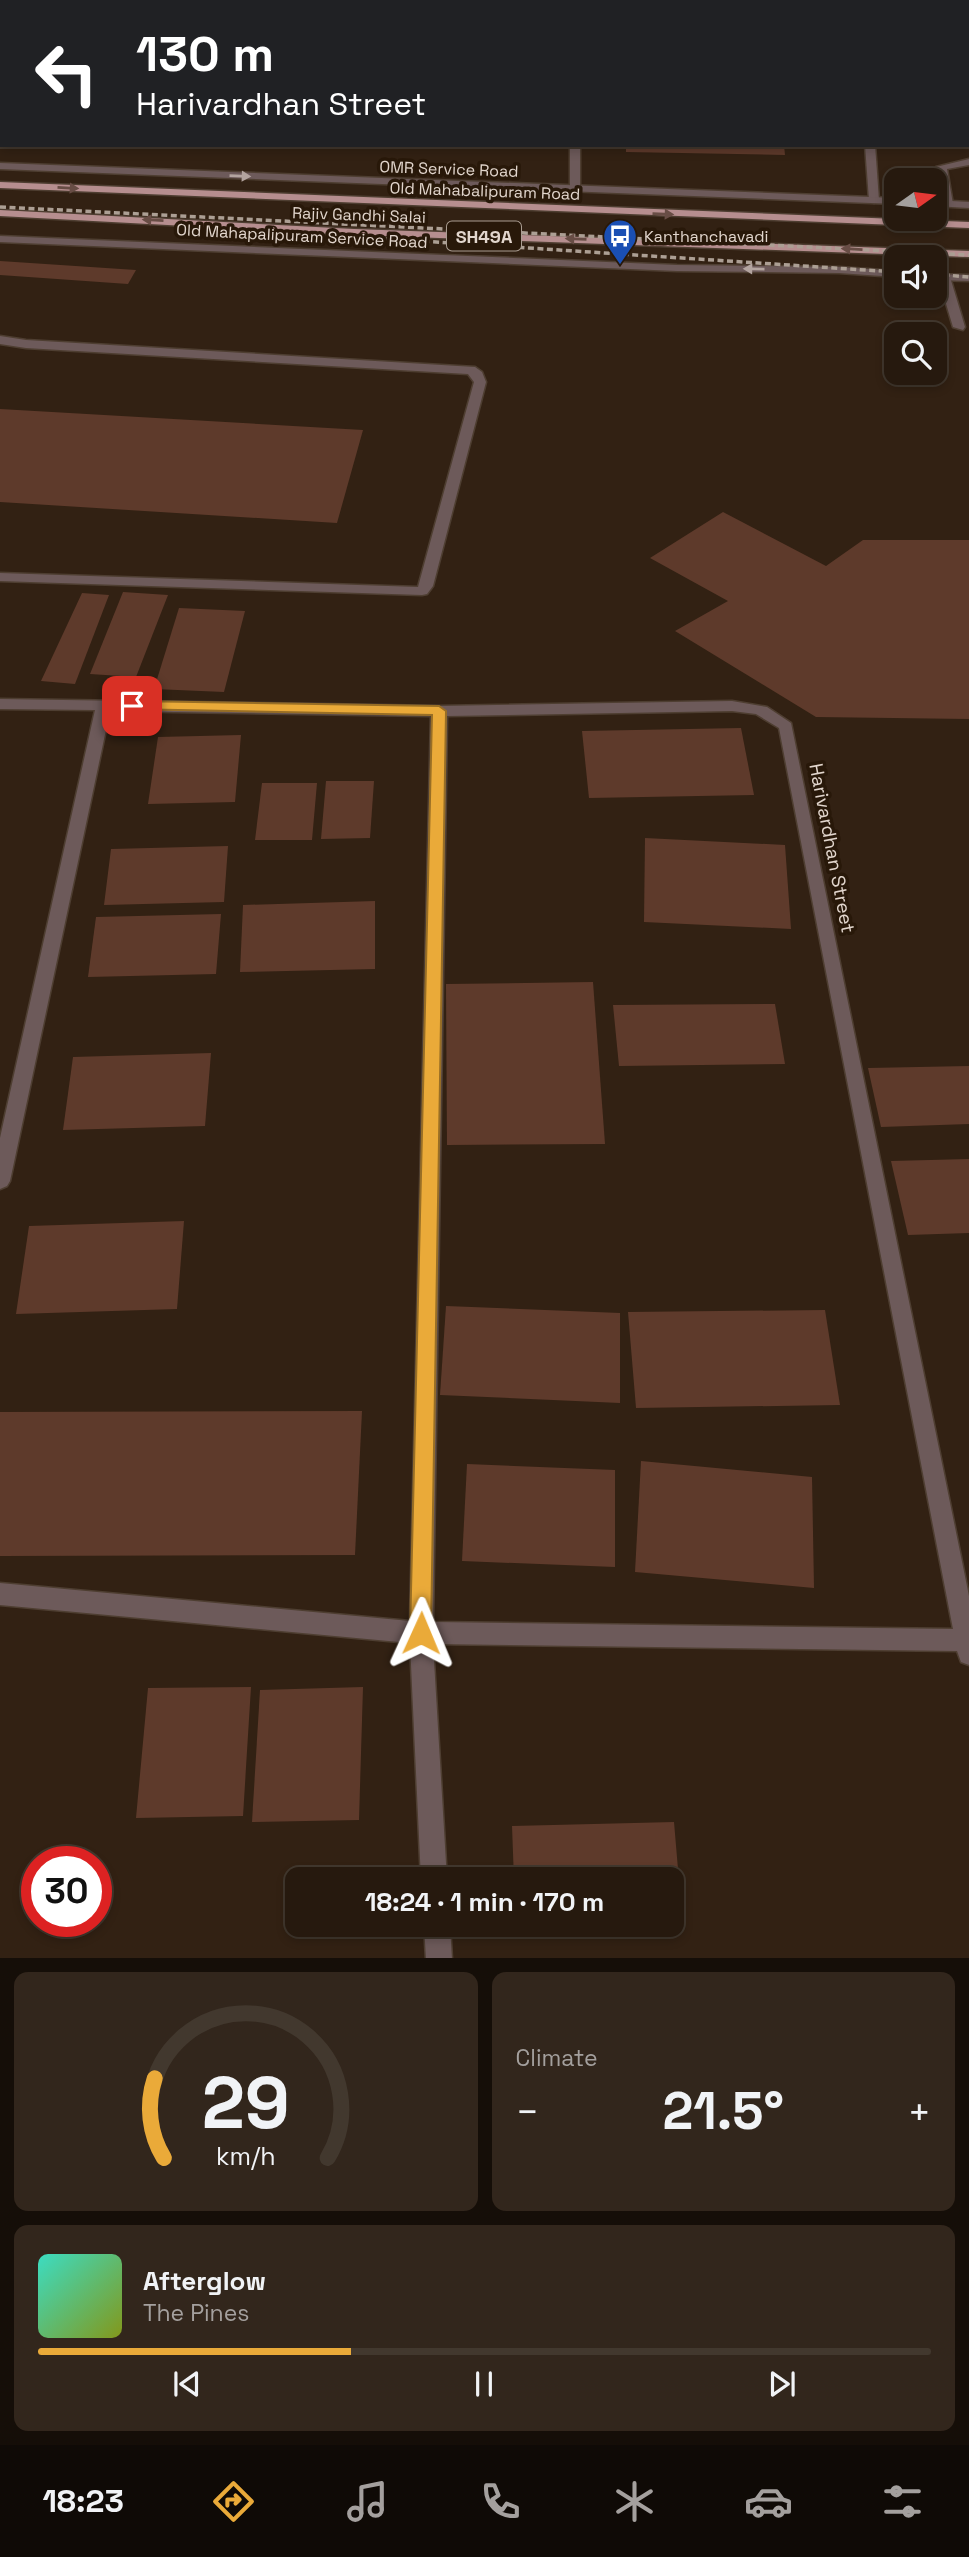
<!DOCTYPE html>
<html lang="en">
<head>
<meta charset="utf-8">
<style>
	body { margin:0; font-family:"Space Grotesk",sans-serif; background:#32261c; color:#f1f3f6; height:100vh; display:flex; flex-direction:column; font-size:26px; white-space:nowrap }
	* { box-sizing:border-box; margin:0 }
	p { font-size:23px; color:#a4a09e }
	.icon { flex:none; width:38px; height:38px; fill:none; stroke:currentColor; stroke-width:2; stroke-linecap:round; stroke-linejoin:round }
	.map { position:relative; height:1958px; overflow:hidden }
	.details { display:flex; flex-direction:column; gap:14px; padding:14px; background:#150e08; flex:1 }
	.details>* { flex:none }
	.guide { position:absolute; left:0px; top:0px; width:970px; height:147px; box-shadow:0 4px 10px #0003,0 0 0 2px #42382e; background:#202124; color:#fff; overflow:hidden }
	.needle { width:46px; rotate:76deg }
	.buttons { position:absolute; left:884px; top:168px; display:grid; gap:14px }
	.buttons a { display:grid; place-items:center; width:63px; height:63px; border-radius:14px; background:#26190e; box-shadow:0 4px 10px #0003,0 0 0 2px #42382e; font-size:35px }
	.speed { position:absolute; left:21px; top:1846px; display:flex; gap:14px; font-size:35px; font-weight:700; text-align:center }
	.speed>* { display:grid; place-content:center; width:91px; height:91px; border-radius:50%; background:#26190e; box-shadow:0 4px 10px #0003,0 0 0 2px #42382e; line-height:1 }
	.speed .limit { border:10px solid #d22; background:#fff; color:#111 }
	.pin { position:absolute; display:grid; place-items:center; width:60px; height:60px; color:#fff; margin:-30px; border-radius:14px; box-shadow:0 4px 10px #0006 }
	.me { position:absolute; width:77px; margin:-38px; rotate:1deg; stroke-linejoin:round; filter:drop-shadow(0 0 5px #0008) }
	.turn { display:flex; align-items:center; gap:24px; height:147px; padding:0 21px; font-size:32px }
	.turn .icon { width:91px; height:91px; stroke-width:2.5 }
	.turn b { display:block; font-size:49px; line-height:60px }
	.big { font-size:52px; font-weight:700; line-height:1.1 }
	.details .tile { flex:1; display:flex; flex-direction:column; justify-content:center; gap:10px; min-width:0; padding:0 24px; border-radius:14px; background:#32261c }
	.details .dial { align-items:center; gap:0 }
	.dial svg { height:182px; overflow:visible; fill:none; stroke:#42382e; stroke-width:7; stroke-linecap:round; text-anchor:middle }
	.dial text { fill:#f1f3f6; stroke:none }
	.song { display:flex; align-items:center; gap:21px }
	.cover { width:84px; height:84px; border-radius:10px; background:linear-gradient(135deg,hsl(170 70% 55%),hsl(70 70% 35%)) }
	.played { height:7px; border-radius:4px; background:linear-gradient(90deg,#eaaa39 35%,#42382e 35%) }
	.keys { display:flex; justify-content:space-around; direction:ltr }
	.heat { display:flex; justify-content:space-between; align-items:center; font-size:38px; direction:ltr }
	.details .tiles { flex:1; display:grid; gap:14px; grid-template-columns:1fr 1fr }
	.tile:last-child { grid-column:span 2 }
	.trip { position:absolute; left:285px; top:1867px; width:399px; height:70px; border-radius:14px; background:#26190e; box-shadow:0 4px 10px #0003,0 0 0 2px #42382e; font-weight:700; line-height:70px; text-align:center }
	.tabs { display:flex; height:112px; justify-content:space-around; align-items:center; background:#0f0a06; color:#a4a09e }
	.tabs .icon { width:49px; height:49px }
	.tabs .selected { color:#eaaa39 }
	.tabs b { font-size:32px; color:#f1f3f6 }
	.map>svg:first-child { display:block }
</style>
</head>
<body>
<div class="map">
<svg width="969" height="1959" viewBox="0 0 969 1959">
	<rect width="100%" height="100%" fill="#322113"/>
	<g fill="#5e3a2b">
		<path d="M626 145H784L785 155 626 152Z"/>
		<path d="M0 261 136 270 128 284 0 275Z"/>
		<path d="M0 409 363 430 337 523 0 502Z"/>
		<path d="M723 512 826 566 863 540H969V719L816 717 675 631 728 601 650 558Z"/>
		<path d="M123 592 168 595 136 677 90 674Z"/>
		<path d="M82 593 109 595 75 684 41 681Z"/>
		<path d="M179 608 245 611 224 692 154 689Z"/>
		<path d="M741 728 754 795 589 798 582 731Z"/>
		<path d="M241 735 235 802 148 804 158 737Z"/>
		<path d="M326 781H374L370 838 321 839Z"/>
		<path d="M262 783H317L312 840H255Z"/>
		<path d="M645 838 785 845 791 929 644 922Z"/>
		<path d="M228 846 224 902 104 905 111 849Z"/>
		<path d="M375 901V969L240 972 243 905Z"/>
		<path d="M221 914 216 974 88 977 96 917Z"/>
		<path d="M593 982 605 1144 447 1145 446 984Z"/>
		<path d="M775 1004 785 1064 619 1066 613 1005Z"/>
		<path d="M211 1053 205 1126 63 1130 73 1057Z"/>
		<path d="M969 1066V1124L881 1127 868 1068Z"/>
		<path d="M969 1159V1233L908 1235 891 1161Z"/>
		<path d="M184 1221 177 1309 16 1314 29 1226Z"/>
		<path d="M446 1306 620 1313V1403L440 1395Z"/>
		<path d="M825 1310 840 1405 636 1408 628 1312Z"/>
		<path d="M362 1411 355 1555 0 1556V1412Z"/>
		<path d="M641 1461 812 1477 814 1588 635 1572Z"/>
		<path d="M467 1464 615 1470V1567L462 1561Z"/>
		<path d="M251 1687 243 1816 136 1818 148 1688Z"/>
		<path d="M363 1687 359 1820 252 1822 260 1690Z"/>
		<path d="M674 1822 683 1928 516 1931V1925H672V1880H514L512 1826Z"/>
	</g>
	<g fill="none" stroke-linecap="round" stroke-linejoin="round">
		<g stroke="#4e3e31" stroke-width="3">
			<g id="service">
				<path d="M274 0H284V2H275Z"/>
				<path d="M294 0H318L293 2Z"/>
				<rect x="362" y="0" width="10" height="2"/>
				<rect x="583" y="0" width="10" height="2"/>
				<rect x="842" y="0" width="10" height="2"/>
				<rect x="968" y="97" width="1" height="6"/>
				<path d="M865 145H875L879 200 874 203 869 200Z"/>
				<path d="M969 159V165L947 169 953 204 944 206 936 167Z"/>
				<path d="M944 274 950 277 965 327 963 330 953 327 938 277Z"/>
				<path d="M0 336 26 340 475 367 482 372 486 382 433 586 427 594 422 595 0 581V573L418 587 474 382 468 374 26 348 0 344Z"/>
			</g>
		</g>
		<g stroke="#4e3e31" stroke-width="3">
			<g id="minor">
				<rect x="86" y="0" width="10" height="2"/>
				<path d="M203 0H213V2H204Z"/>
				<rect x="560" y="0" width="10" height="2"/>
				<path d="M570 145H580V190L575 193 570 190Z"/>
				<path d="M0 699 439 706 732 701 767 707 791 723 969 1596V1665L961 1662 957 1651 433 1644 447 1880H421L410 1643 0 1605V1583L410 1621 431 716 110 711 10 1181 7 1186 0 1189V1138L95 710 0 709ZM732 711 756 714 779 728 953 1629 433 1622 447 716Z"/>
				<path d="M424 1925H450L452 1959H426Z"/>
			</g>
		</g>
		<g stroke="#4e3e31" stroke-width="3">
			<g id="tertiary">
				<path d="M0 163 896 198V204L0 169Z"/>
				<path d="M934 200 969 202V208L934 206Z"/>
				<path d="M0 236 677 265 839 267 896 271V277L839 273 677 271 0 242Z"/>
				<path d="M934 274 969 275V281L934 280Z"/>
			</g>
		</g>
		<g stroke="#4e3e31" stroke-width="3">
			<g id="secondary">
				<path d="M403 0H422L402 2Z"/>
				<path d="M489 0H507L488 2Z"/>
				<path d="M2 64V71H0V65Z"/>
				<rect x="0" y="83" width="2" height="6"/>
			</g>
		</g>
		<g stroke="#4e3e31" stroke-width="3">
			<g id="primary">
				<path d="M0 182 969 222V228L0 188Z"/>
				<path d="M0 210 354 229 969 251V257L354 235 0 216Z"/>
			</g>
		</g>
		<use href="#service" fill="#6d5a5a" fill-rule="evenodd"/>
		<use href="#minor" fill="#6d5a5a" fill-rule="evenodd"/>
		<use href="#tertiary" fill="#6d5a5a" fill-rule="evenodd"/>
		<use href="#secondary" fill="#967778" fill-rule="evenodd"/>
		<use href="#primary" fill="#b68e8f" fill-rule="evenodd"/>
		<g stroke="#ac9f94" stroke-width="3.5" stroke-dasharray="6 3.5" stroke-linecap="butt">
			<path d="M0 207 969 255"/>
			<path d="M253 230 896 272"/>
			<path d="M934 274 969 277"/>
		</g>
	</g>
	<defs><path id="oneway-solid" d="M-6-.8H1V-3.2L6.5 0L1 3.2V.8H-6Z" transform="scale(1.75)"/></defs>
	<g fill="#b3a49f">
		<use href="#oneway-solid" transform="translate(240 176) rotate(2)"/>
		<use href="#oneway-solid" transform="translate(754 269) rotate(-179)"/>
	</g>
	<g fill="#684d45">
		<use href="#oneway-solid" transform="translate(68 188) rotate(3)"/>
		<use href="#oneway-solid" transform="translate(663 214) rotate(2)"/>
		<use href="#oneway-solid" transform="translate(153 220) rotate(-177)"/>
		<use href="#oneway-solid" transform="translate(576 239) rotate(-178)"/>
		<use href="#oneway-solid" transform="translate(852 249) rotate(-177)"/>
	</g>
	<path fill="#eaaa39" stroke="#986e25" stroke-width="2" d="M132 701 439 706 446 711 431 1633 428 1640 421 1643 413 1640 410 1633 432 715 127 709V703Z"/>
	<defs>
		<g id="bus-pin" transform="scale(1.75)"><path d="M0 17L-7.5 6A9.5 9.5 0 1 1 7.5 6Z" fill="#1a4fb4" stroke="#281809"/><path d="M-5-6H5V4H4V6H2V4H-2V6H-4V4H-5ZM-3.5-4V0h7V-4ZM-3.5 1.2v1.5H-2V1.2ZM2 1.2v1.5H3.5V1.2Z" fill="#fff"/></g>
	</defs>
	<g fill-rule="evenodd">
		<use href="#bus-pin" x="620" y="236"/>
	</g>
	<g text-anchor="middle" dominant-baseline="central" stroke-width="7" stroke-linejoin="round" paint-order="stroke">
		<g font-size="16" fill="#e2d6cd" stroke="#281809">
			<text transform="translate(449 169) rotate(2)">OMR Service Road</text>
			<text transform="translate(485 191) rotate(2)">Old Mahabalipuram Road</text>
			<text transform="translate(359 215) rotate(2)">Rajiv Gandhi Salai</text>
			<text transform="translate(302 236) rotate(3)">Old Mahapalipuram Service Road</text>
		</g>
		<g font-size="16" fill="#e2d6cd" stroke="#281809" text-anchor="start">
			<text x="644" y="236">Kanthanchavadi</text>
		</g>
		<rect fill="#281809" stroke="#aa9d92" stroke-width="2" x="447" y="221.5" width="74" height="29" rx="5"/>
		<g font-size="18" font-weight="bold" fill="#e2d6cd">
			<text x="484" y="236">SH49A</text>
		</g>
		<g font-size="19" fill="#e2d6cd" stroke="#281809">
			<text transform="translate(832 848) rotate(79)">Harivardhan Street</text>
		</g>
	</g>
</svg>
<div class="buttons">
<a><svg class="needle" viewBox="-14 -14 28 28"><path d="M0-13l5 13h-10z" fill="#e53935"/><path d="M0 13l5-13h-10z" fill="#a4a09e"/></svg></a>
<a><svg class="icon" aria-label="sound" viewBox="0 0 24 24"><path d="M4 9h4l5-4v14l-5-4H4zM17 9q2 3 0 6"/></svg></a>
<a><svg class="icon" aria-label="search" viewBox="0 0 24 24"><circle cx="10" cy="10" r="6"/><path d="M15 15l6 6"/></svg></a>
</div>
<div class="speed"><div class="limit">30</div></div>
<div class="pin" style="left:132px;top:706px;background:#d93025"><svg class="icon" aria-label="arrive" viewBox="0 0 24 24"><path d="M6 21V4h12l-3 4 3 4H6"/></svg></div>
<svg class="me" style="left:421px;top:1633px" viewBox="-20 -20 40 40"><path d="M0-17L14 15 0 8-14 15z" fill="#eaaa39" stroke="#fff" stroke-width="4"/></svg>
<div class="trip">18:24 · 1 min · 170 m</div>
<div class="guide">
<div class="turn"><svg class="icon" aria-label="left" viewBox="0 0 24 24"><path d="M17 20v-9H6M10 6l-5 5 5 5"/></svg><div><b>130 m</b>Harivardhan Street</div></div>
</div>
</div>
<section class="details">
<div class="tiles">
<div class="tile dial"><svg viewBox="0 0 100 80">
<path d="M14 69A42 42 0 1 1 86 69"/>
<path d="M14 69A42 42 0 0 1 10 34" stroke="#eaaa39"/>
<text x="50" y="56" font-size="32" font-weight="700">29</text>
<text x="50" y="72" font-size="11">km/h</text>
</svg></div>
<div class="tile"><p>Climate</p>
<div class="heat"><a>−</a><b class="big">21.5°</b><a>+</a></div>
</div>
<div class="tile">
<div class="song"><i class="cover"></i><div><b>Afterglow</b><p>The Pines</p></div></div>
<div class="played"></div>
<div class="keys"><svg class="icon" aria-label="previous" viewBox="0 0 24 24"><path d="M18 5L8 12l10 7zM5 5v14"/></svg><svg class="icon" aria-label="pause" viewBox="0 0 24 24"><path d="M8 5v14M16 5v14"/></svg><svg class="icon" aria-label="next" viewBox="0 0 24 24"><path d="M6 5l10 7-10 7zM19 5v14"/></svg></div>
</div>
</div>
</section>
<nav class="tabs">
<b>18:23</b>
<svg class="icon selected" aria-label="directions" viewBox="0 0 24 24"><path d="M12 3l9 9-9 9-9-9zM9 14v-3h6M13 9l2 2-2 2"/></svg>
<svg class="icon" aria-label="music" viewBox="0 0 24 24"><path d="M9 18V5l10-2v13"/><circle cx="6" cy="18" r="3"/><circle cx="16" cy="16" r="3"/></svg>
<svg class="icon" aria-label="phone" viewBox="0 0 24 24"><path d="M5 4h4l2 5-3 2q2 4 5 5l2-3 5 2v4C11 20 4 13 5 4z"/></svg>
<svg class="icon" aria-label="climate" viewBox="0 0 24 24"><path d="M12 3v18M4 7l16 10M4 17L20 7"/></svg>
<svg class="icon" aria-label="car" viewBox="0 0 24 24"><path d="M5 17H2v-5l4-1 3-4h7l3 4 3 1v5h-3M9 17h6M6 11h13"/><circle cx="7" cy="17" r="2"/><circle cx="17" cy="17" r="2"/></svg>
<svg class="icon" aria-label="filters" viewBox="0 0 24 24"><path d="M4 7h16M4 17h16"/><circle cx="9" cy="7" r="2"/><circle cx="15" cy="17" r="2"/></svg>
</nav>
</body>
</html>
